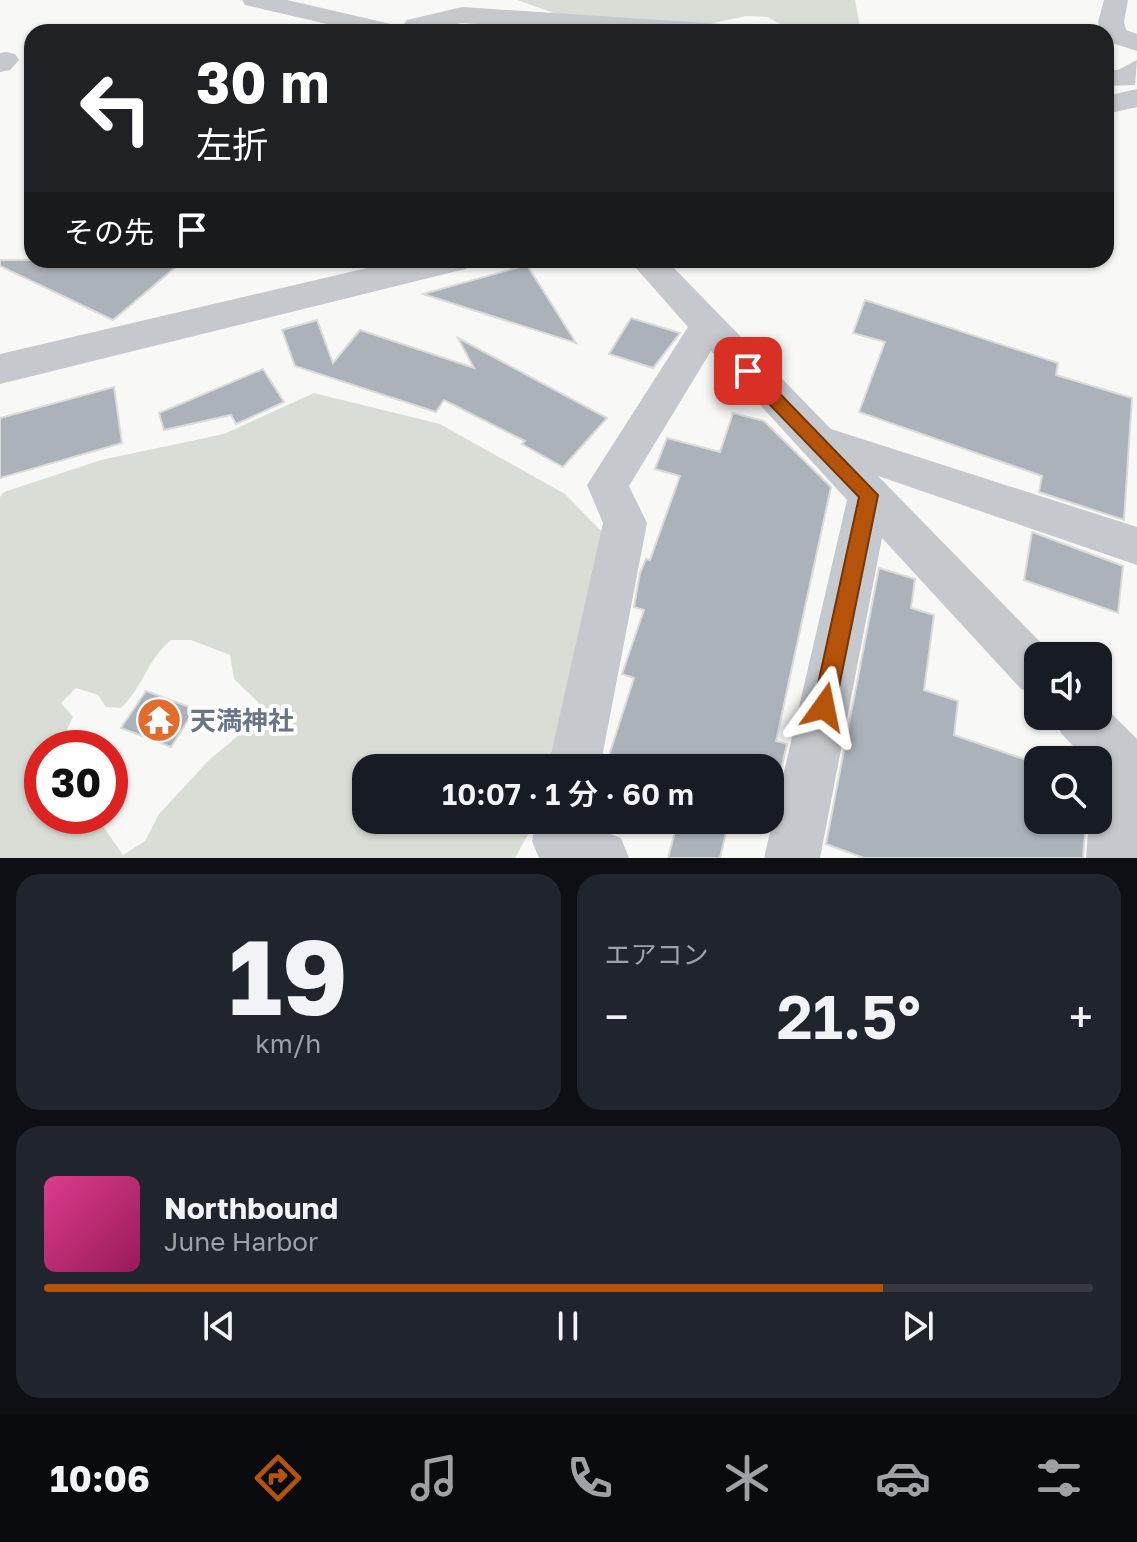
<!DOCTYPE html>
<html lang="ja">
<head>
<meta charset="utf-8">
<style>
	body { margin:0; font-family:"Golos Text","Noto Sans JP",sans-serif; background:#20242c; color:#f1f3f6; height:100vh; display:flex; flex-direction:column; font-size:30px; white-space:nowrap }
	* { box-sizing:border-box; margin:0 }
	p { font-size:26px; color:#9ea1a6 }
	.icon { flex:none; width:44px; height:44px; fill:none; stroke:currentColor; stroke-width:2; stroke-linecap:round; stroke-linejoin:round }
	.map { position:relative; height:858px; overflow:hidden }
	.drawer { display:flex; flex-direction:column; gap:16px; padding:16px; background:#0d0f14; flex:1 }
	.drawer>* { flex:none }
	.banner { position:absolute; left:24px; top:24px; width:1090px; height:244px; border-radius:24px; box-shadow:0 2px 6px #0004; background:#202124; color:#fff; overflow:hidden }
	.tools { position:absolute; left:1024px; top:642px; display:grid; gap:16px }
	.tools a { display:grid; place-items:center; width:88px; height:88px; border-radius:16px; background:#171b24; box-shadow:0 2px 6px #0004; font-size:40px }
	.speed { position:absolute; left:24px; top:730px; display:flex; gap:16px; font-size:40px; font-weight:700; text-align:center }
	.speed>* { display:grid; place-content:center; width:104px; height:104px; border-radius:50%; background:#171b24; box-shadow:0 2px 6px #0004; line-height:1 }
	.speed .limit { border:12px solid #d22; background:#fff; color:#111 }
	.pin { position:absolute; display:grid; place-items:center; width:68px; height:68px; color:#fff; margin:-34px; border-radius:16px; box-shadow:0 4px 12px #0006 }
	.me { position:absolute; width:88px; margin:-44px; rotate:12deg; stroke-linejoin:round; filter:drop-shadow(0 0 6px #0008) }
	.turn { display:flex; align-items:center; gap:28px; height:168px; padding:0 40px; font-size:36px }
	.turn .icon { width:104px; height:104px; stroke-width:2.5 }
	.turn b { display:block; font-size:56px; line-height:68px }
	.then { display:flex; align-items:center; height:76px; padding:0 40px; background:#0003; gap:16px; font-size:30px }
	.big { font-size:60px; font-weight:600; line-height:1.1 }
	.drawer .tile { flex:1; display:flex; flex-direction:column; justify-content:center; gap:12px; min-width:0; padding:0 28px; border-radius:24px; background:#20242c }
	.drawer .dial { align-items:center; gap:0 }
	.dial b { font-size:104px; line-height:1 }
	.song { display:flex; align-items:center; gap:24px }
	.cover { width:96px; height:96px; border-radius:12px; background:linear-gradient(135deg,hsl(330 70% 55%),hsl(330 70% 35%)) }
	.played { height:8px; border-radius:4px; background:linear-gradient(90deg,#b45309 80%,#363941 80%) }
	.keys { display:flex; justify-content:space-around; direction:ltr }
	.heat { display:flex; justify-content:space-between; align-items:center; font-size:44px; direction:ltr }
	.drawer .tiles { flex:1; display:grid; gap:16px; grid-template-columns:1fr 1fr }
	.tile:last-child { grid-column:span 2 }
	.trip { position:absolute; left:352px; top:754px; width:432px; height:80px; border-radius:24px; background:#171b24; box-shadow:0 2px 6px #0004; font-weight:600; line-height:80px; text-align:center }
	.menu { display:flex; height:128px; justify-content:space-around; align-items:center; background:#090b0e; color:#9ea1a6 }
	.menu .icon { width:56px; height:56px }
	.menu .current { color:#b45309 }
	.menu b { font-size:36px; color:#f1f3f6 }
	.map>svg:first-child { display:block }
</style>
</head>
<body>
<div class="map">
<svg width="1137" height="858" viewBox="0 0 1137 858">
	<rect width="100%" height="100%" fill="#f8f9f6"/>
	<g fill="#d8ded5" fill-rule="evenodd">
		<path d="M517 0H855L861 32 794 31 767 17 746 16 709 24 562 16Z"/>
		<path d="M314 393 440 424 565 494 602 532 554 768H366V820H536L515 858H0V497L4 492 101 460 224 434ZM171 640H191L230 655 234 679 259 703 239 735 209 760 159 814 145 841 123 855 96 816H42V748H58L73 717 61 703 76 688 98 695 106 707 121 708C143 687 148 659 171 640Z"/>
	</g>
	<g fill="#abb2b9" stroke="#dadbd9" stroke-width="2">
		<path d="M0 260H184L113 320 0 266Z"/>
		<path d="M527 265 576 343 423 294Z"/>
		<path d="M865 300 1058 363 1056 375 1132 398 1124 520 1039 492 1042 476 859 412 885 342 853 333Z"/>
		<path d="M631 318 680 333 653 368 609 354Z"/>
		<path d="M317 320 333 363 360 330 474 368 458 338 607 418 563 467 522 444 525 441 444 400 436 412 295 366 282 330Z"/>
		<path d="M263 369 284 402 236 424 231 415 164 430 159 413Z"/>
		<path d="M114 387 122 443 0 478V418Z"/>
		<path d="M733 413 764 421 831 487 776 741 787 744 770 819V768H605L634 678 622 674 644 610 634 607 640 573 646 559 650 560 680 476 655 469 667 438 720 452Z"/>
		<path d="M1032 532 1123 566 1118 613 1024 580Z"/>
		<path d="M879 568 915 579 911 608 934 615 924 690 958 701 954 735 1038 764V820H1086L1083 858H864L826 844Z"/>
		<path d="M146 691 195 709 171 747 121 728Z"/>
		<path d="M678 820H770L767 833 729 820 720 858H668Z"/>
	</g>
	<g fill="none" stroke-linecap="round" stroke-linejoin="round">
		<g fill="#c5c8cc" fill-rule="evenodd">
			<path d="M242 0H287L404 27 408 32H361L245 5Z"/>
			<path d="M1104 0H1128L1124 22 1126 30 1137 34V51L1106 41V32H1101L1098 22Z"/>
			<path d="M462 7 721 24 734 32H604L462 23 413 32 403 25 407 20Z"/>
			<path d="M6 52 15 54 19 60 10 70 0 72V53Z"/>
			<path d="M1137 60 1135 85 1106 86V70H1118Z"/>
			<path d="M629 260H666L831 429 1137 527V565L878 476 1054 656H1038V696L1021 689 882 538 820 858H764L847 500 711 351 629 486 647 523 600 768H548L603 523 587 485 688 327Z"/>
			<path d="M1098 700 1137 739V858H1086L1089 820H1098V760H1086L1061 733 1054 716H1098Z"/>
			<path d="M536 820H590L589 826 621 838 629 858H539L532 841Z"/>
		</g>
		<g fill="#c5c8cc" fill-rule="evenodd">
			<path d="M1137 89V107L1106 114V96Z"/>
			<path d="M401 260H472L466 269 453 272 0 384V354Z"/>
		</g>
	</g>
	<path fill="#b45309" stroke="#753606" stroke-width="2" d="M748 365 754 367 878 495 835 707 832 714 824 718 816 714 813 707 859 497 742 376V367Z"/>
	<defs>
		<g id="temple-disc" transform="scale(2.3)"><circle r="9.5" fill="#e16c2e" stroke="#fff"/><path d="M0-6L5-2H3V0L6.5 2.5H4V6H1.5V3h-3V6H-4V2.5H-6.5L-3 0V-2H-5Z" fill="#fff"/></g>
	</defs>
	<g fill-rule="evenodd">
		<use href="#temple-disc" x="159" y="720"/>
	</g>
	<g text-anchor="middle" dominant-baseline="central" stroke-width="8" stroke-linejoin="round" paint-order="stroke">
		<g font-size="26" font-weight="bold" fill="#687687" stroke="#fff" text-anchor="start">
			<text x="190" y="720">天満神社</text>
		</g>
	</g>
</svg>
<div class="tools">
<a><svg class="icon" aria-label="sound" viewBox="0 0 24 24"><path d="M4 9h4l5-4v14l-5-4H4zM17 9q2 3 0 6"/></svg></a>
<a><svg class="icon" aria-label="search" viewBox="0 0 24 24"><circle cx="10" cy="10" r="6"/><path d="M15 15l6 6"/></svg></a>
</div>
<div class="speed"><div class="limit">30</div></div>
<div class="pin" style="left:748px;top:371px;background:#d93025"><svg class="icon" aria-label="arrive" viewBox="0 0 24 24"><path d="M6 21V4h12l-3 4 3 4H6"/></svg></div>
<svg class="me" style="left:824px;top:707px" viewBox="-20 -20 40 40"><path d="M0-17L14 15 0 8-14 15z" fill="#b45309" stroke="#fff" stroke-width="4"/></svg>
<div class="trip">10:07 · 1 分 · 60 m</div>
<div class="banner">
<div class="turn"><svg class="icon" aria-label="left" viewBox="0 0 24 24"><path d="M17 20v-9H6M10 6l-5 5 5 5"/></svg><div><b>30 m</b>左折</div></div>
<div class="then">その先<svg class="icon" aria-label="arrive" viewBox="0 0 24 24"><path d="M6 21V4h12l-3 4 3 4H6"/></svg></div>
</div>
</div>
<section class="drawer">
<div class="tiles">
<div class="tile dial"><b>19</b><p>km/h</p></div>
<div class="tile"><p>エアコン</p>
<div class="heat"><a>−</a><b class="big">21.5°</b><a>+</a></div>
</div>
<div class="tile">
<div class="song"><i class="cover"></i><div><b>Northbound</b><p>June Harbor</p></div></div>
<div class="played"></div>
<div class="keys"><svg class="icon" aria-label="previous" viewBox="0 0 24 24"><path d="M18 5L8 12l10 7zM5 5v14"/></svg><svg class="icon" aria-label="pause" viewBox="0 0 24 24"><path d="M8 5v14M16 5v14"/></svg><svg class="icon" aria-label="next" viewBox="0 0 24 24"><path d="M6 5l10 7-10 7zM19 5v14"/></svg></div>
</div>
</div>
</section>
<nav class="menu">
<b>10:06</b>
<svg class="icon current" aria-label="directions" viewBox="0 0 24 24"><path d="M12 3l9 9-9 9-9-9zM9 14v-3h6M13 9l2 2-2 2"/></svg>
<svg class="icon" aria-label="music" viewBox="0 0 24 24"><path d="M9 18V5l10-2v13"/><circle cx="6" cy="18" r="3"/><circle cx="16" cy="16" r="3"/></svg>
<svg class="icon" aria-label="phone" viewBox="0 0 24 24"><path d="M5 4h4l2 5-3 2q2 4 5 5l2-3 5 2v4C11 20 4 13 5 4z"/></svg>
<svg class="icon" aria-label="climate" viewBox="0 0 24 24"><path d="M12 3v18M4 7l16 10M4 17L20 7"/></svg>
<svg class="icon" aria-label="car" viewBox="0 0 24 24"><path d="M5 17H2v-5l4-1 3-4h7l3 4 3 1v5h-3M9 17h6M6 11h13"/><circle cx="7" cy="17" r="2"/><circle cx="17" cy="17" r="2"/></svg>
<svg class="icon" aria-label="filters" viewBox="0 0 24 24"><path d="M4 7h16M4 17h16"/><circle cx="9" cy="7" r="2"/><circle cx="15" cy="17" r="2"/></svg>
</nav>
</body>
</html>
